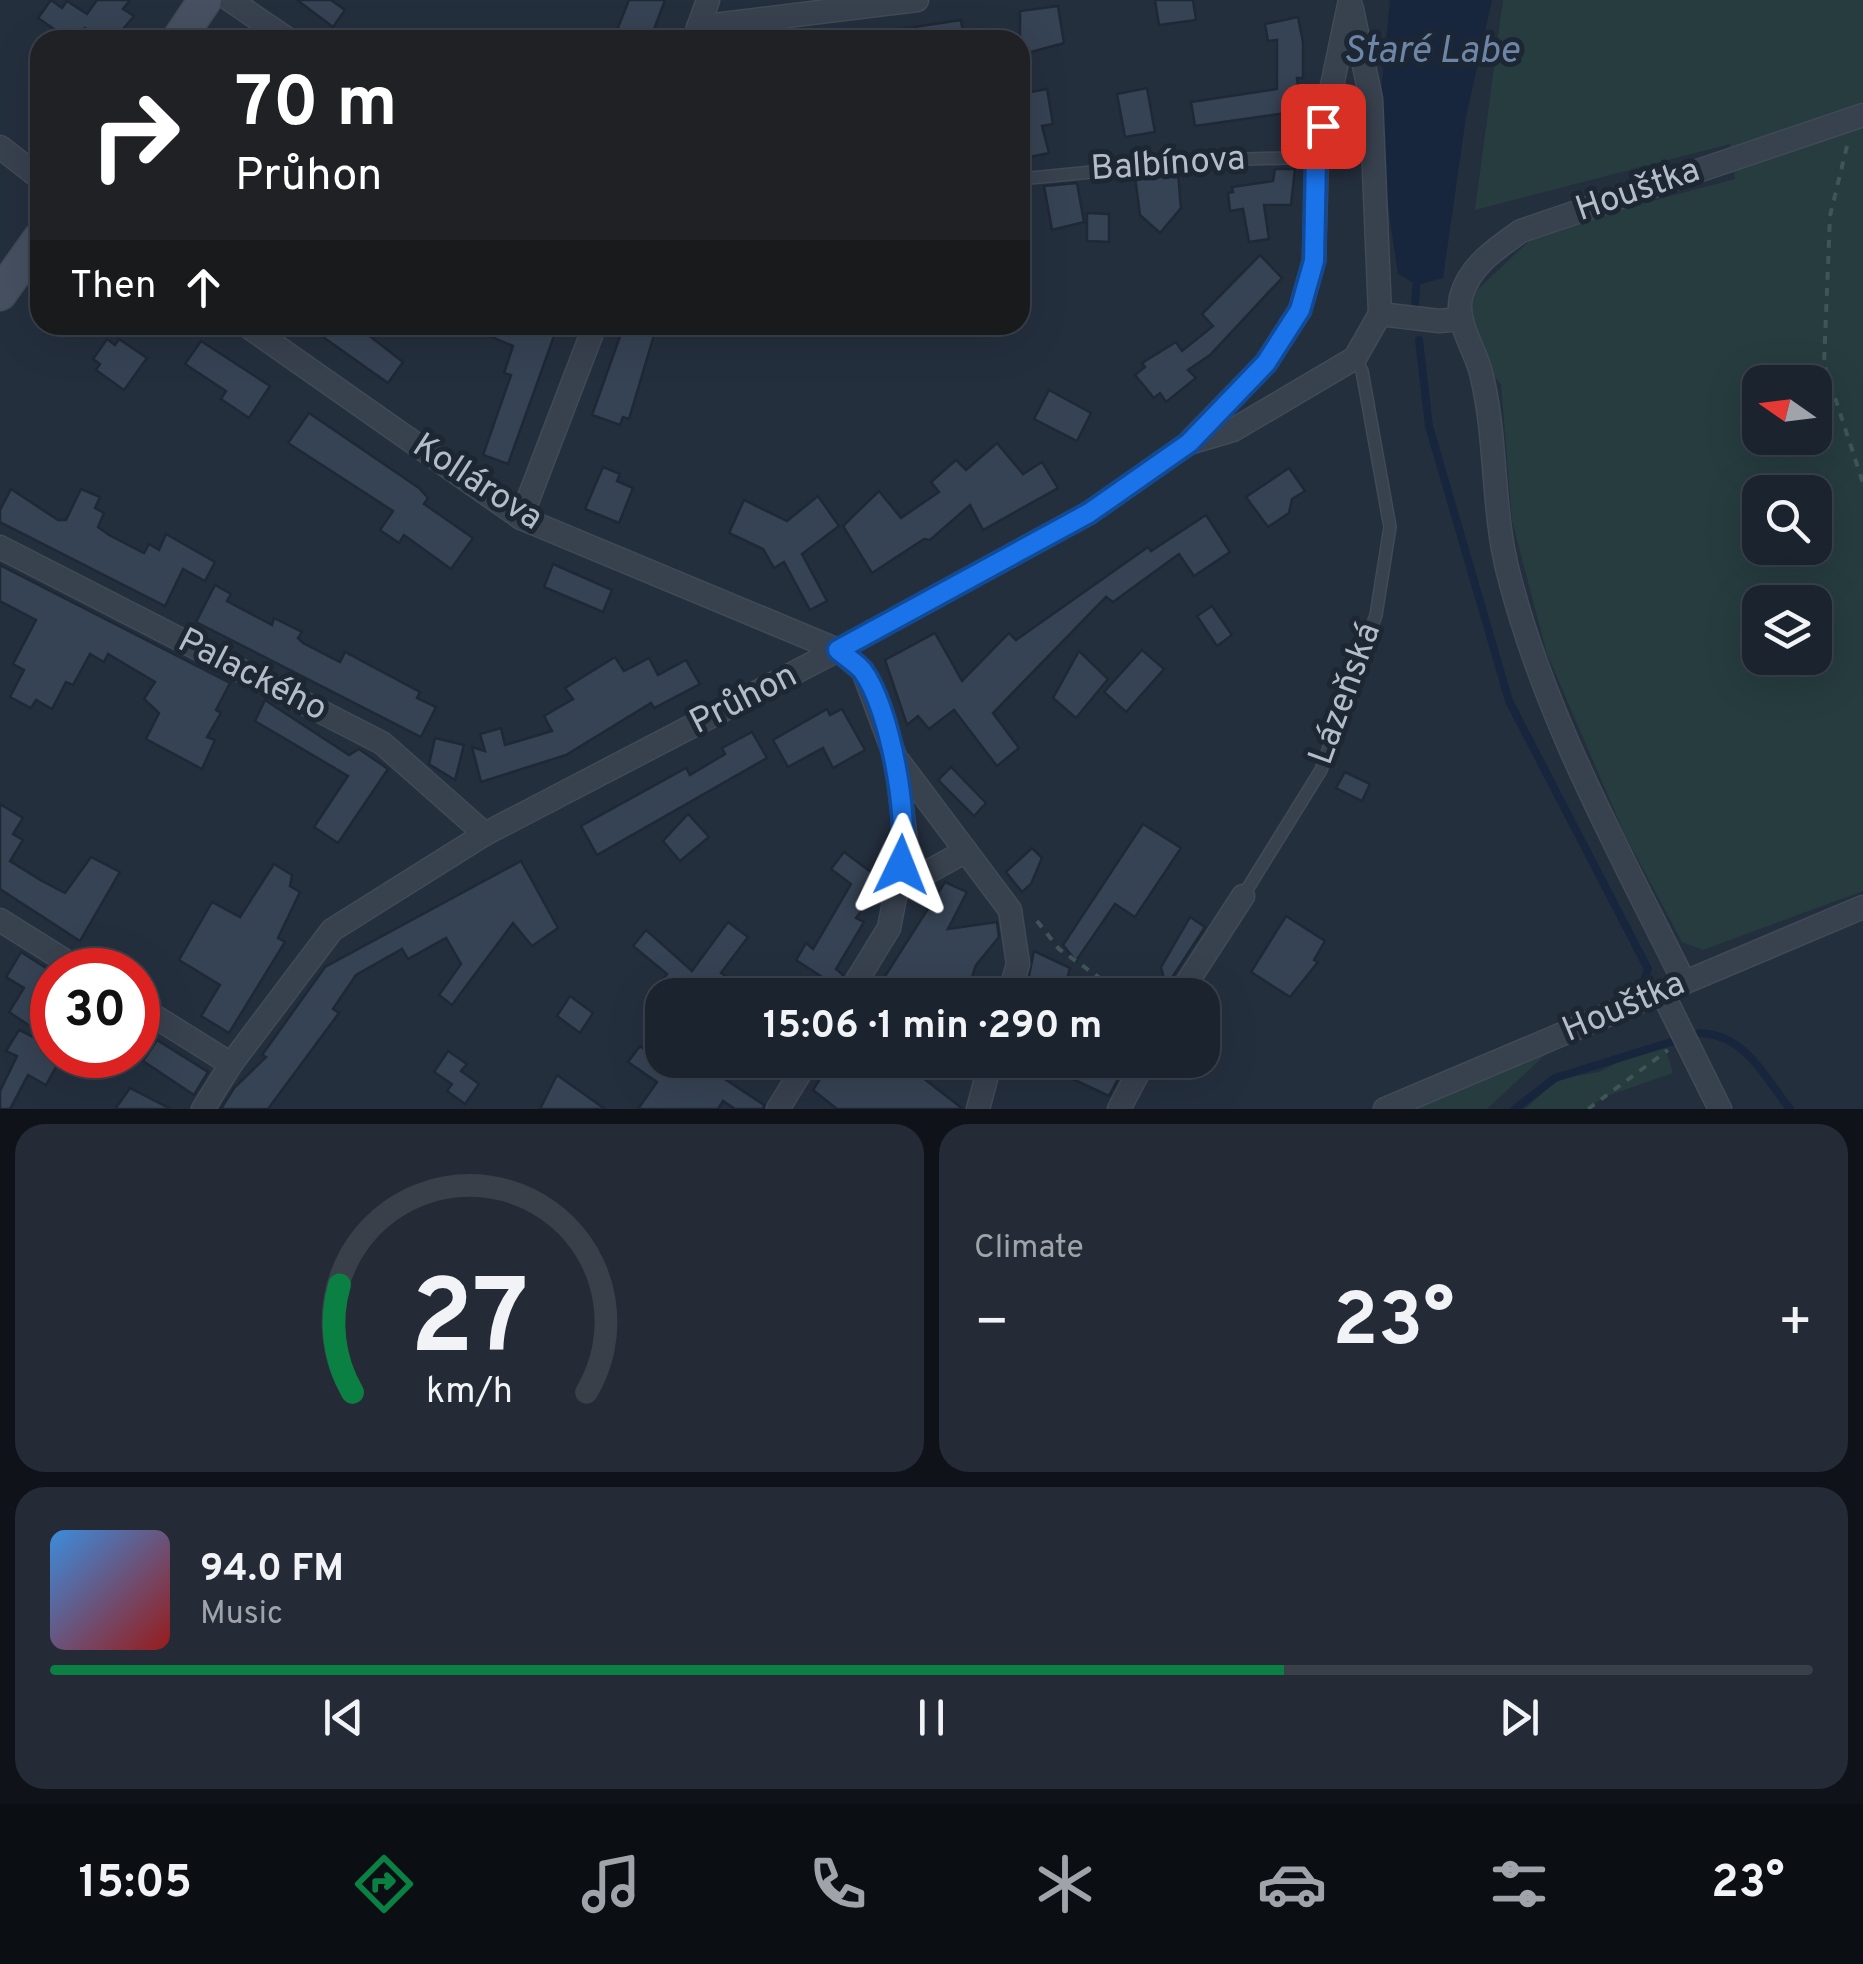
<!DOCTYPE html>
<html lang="en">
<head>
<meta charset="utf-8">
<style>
	body { margin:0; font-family:Overpass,sans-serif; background:#242b36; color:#f1f3f6; height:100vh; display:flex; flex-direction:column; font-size:38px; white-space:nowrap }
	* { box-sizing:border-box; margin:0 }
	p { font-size:32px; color:#a0a4aa }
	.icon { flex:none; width:55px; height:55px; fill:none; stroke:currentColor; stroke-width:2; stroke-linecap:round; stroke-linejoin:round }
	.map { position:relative; height:1109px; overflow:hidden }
	.details { display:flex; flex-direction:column; gap:15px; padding:15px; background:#0f1319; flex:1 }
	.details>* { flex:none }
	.top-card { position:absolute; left:30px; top:30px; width:1000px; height:305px; border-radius:30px; box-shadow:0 10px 40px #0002,0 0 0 2px #39404a; background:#202124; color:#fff; overflow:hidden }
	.needle { width:65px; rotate:284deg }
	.tools { position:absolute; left:1742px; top:365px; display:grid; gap:20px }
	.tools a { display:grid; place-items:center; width:90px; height:90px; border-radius:20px; background:#1b232e; box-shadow:0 10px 40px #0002,0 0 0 2px #39404a; font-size:50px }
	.speed { position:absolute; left:30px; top:948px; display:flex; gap:20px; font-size:50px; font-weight:700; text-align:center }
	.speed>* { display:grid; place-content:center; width:130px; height:130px; border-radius:50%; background:#1b232e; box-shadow:0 10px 40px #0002,0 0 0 2px #39404a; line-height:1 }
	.speed .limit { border:15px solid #d22; background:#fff; color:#111 }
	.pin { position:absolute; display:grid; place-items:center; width:85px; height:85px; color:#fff; margin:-42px; border-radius:20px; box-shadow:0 5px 15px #0006 }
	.me { position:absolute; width:110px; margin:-55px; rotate:2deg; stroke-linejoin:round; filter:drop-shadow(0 0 8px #0008) }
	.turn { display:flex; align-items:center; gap:35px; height:210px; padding:0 40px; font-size:45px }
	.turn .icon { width:130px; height:130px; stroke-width:2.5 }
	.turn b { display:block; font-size:70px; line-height:85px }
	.then { display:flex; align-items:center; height:95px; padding:0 40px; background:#0003; gap:20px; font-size:38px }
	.big { font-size:75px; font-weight:700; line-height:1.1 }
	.details .tile { flex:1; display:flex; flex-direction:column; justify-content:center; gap:15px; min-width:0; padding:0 35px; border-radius:30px; background:#242b36 }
	.details .dial { align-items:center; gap:0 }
	.dial svg { height:260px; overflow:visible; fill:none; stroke:#39404a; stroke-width:7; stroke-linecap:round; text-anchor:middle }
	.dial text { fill:#f1f3f6; stroke:none }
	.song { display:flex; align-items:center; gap:30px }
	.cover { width:120px; height:120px; border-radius:15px; background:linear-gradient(135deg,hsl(210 70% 55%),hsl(0 70% 35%)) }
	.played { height:10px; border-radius:5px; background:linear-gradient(90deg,#0b8043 70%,#39404a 70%) }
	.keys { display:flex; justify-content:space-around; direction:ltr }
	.heat { display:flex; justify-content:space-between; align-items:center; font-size:55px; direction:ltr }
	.details .tiles { flex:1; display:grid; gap:15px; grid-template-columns:1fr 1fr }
	.tile:last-child { grid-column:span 2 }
	.trip { position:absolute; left:645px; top:978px; width:575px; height:100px; border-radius:30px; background:#1b232e; box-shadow:0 10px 40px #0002,0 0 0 2px #39404a; font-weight:700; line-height:100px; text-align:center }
	.tabs { display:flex; height:160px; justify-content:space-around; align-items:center; background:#0b0e12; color:#a0a4aa }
	.tabs .icon { width:70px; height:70px }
	.tabs .selected { color:#0b8043 }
	.tabs b { font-size:45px; color:#f1f3f6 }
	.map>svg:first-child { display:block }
</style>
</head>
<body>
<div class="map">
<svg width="1863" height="1109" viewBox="0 0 1863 1109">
	<rect width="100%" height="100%" fill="#242f3e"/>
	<g fill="#263c3f" fill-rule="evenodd">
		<path d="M1503 0H1863V891L1703 950 1682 942 1625 835 1547 654 1512 521 1501 384 1445 320 1541 230 1735 179 1730 144 1475 210ZM1760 382H1815V438H1760ZM1760 492H1815V548H1760ZM1760 602H1815V658H1760Z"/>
		<path d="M1663 1040 1673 1073 1607 1096 1585 1109H1525L1558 1079 1599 1072Z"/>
		<path d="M1558 1043 1487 1109H1416Z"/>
	</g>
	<path fill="#17263c" d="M1390 0H1492L1466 117 1443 278 1417 285 1398 274 1377 132Z"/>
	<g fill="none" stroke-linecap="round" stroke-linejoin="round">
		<g stroke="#17263c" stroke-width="8">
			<path d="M1415 306 1417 277"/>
			<path d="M1419 340 1429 426 1509 701 1648 969 1644 980"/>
			<path d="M1699 1033C1745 1034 1764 1076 1790 1109"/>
			<path d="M1515 1109 1555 1078 1671 1042"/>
		</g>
	</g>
	<g fill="#364354" stroke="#1f2835" stroke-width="2.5">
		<path d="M51 0 62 8 67 1 87 14 97 0H130L123 9 134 16 114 40 102 33 98 38 85 28 78 40H70L38 18Z"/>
		<path d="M297 0H331L345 10 333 27Z"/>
		<path d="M629 0H665L650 40H613Z"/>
		<path d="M1155 0H1193L1196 20 1159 25Z"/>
		<path d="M1058 6 1064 43 1020 55V11Z"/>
		<path d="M1298 17 1303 42V78H1297L1301 111 1195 126 1191 102 1277 89V40L1268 41 1265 24Z"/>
		<path d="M961 20 964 40H902L901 29Z"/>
		<path d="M1147 88 1155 132 1125 137 1117 94Z"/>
		<path d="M1047 89 1053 124 1042 126 1049 153 1020 159V94Z"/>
		<path d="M1275 169H1295L1291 205H1264L1269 239 1249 242 1243 209 1230 211 1228 193 1233 192 1232 187 1273 181Z"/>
		<path d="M1178 173 1181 208 1160 233 1140 215 1135 177Z"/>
		<path d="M1077 183 1084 222 1052 230 1044 186Z"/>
		<path d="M1087 213 1109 214V242L1087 241Z"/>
		<path d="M1260 255 1282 278 1210 355 1188 370 1196 378 1166 402 1160 393 1154 398 1135 375 1145 367 1142 363 1176 342 1182 351 1213 326 1202 314Z"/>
		<path d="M306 325H374L367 334 403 362 388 383Z"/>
		<path d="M463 325H558L508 464 483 455 511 375 504 373 513 346Z"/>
		<path d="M624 325H657L629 419 623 417 620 425 592 415Z"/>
		<path d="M107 339 115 345 119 339 147 358 124 390 96 370 100 364 93 359Z"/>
		<path d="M201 341 270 386 249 418 221 399 226 391 185 364Z"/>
		<path d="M1049 390 1091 413 1077 441 1034 419Z"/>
		<path d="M309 413 419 488 428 498 424 504 473 538 451 569 404 535 399 543 380 530 393 511 288 443Z"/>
		<path d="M997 443 1023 474 1042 462 1058 488 983 530 970 505 930 540 924 539 872 573 843 526 879 491 901 518 939 492 931 482 956 460 966 470Z"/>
		<path d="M603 467 620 474 617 481 633 488 619 523 585 509Z"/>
		<path d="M1289 468 1305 491 1292 499 1289 513 1268 527 1246 497Z"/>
		<path d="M11 489 58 520H66L81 489 100 497 95 508 104 513 98 527 109 535 144 553 149 544 159 550 166 534 215 562 205 581 183 569 165 606 0 522V510Z"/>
		<path d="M818 496 839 526 802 554 827 601 810 610 784 562 774 568 763 549 729 533 744 500 787 521Z"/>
		<path d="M1206 515 1230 552 1194 576 1179 554 1113 602 1106 597 993 713 1019 748 997 766 954 710 929 729 918 716 907 725 885 660 935 633 962 681 1009 633 1016 640 1148 547 1151 551Z"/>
		<path d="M553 564 612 590 603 612 544 587Z"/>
		<path d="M0 565 230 683 216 710 221 713 207 737 215 740 202 769 146 739 159 713 144 699 155 682 108 654 104 662 90 654 73 685 66 682 52 709 36 700 31 708 10 697 24 670 13 664 36 620 0 601Z"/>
		<path d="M215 585 231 594 227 601 272 625 274 618 302 632 298 638 303 643 340 662 345 652 420 692 417 698 436 707 421 737 196 622Z"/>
		<path d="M1212 606 1232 635 1217 646 1197 616Z"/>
		<path d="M1142 650 1164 669 1126 712 1104 692Z"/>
		<path d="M1079 651 1108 679 1076 718 1053 698Z"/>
		<path d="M615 657 624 671 649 658 658 675 686 660 700 684 654 708 651 703 566 755 481 782 472 747 485 751 480 734 501 728 505 745 552 731 544 716 573 699 565 688Z"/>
		<path d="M265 700 349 755 359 749 388 769 338 843 314 827 348 776 255 721Z"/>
		<path d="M827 709 830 715 842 709 865 750 833 768 823 748 788 767 773 740Z"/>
		<path d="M752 732 767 758 597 855 581 826 686 768 690 775 725 754 722 748Z"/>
		<path d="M435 738 464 745 455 780 429 764Z"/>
		<path d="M951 767 986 803 974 816 938 780Z"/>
		<path d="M1345 772 1370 784 1362 801 1336 788Z"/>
		<path d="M0 804 23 818 13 834 23 840 10 861 42 881 65 893 91 857 120 872 80 941 0 889Z"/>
		<path d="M688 814 709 837 680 861 663 841Z"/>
		<path d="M1143 824 1181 848 1135 917 1115 904 1076 961 1063 945Z"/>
		<path d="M1032 848 1042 858 1031 884 1022 892 1006 872Z"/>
		<path d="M844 852 883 881 856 918 864 922 836 969 843 975 836 986 796 960 806 943 813 949 851 884 831 869Z"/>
		<path d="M521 861 558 928 532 946 513 923 452 1005 439 995 461 964 446 938 408 959 402 949 356 975 333 1009 339 1013 268 1109H221L234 1088 266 1057 262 1055 325 967Z"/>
		<path d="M274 864 292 875 290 886 300 892 278 938 285 942 229 1033 201 1016 220 985 179 960 212 902 240 917Z"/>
		<path d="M945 882 967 892 948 929 997 922 999 937 976 965 966 995H873Z"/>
		<path d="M1286 916 1325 941 1314 960 1318 962 1290 997 1251 972Z"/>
		<path d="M1190 917 1205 927 1166 987 1161 967Z"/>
		<path d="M728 922 748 937 721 973 753 995H671L658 986 667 974 633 946 646 930 692 971Z"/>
		<path d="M1034 951 1070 968 1063 995H1025Z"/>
		<path d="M21 952 52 972V1006L45 1001 30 1026 9 1012 24 988 6 977Z"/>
		<path d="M570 996 593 1013 580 1033 557 1016Z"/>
		<path d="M662 1021V1060H696L764 1105 763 1109H735L723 1101 718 1109H638L657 1082 628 1062 640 1046 644 1049Z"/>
		<path d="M19 1030 43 1042 52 1055 62 1056 46 1085 28 1075 10 1109H0V1091L17 1056 6 1051Z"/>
		<path d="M157 1040 208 1072 194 1095 143 1061Z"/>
		<path d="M448 1051 467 1064 461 1071 479 1084 465 1104 447 1091 452 1084 434 1072Z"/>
		<path d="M832 1060H900L963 1109H837L813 1090Z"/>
		<path d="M1032 1060H1128L1109 1096Z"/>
		<path d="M557 1075 605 1109H540Z"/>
		<path d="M130 1088 171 1109H115Z"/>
	</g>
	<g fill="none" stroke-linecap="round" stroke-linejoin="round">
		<g stroke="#414a57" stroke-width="14">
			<g id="lane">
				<path d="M1020 179 1215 160 1317 157"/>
				<path d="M1243 896 1321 770 1376 615 1390 527 1362 371 1355 358"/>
			</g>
		</g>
		<g stroke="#414a57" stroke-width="25">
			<g id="street">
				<path d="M230 0 289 40"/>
				<path d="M1352 9 1371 99 1380 314"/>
				<path d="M698 27 917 0"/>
				<path d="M695 37 708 0"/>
				<path d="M0 147 40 178"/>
				<path d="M1380 314 1439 321 1461 319"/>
				<path d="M246 325 521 518 838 650 863 671 896 759 906 841 889 928 848 995"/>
				<path d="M1191 440 1266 363 1300 310 1314 261 1317 157 1350 0"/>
				<path d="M521 518 595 325"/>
				<path d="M0 547 382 743 485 834"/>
				<path d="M899 762 1010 910 1018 964 1009 995"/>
				<path d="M897 889 966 851"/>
				<path d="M0 920 80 970"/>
				<path d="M1684 982C1618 848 1545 718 1508 572 1492 509 1497 440 1482 377 1477 351 1455 324 1461 297 1469 266 1497 248 1521 231L1863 115"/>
				<path d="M1662 992 1720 1109"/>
				<path d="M1179 995 1243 896"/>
				<path d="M138 1006 231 1064"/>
				<path d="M203 1109 231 1064 332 930 485 834 838 650 1089 513 1189 443 1233 430 1355 358 1380 314"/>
				<path d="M778 1109 808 1060"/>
				<path d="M978 1109 991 1060"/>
				<path d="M1119 1109 1145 1060"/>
				<path d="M1385 1109 1863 907"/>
			</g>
		</g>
		<g stroke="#414a57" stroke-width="35">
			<g id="secondary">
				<path d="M178 40 205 0"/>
				<path d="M0 294 40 238"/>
			</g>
		</g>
		<g stroke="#3f5557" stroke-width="4" stroke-dasharray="8 8" stroke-linecap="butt">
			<path d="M1847 146 1830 216 1824 364 1863 483"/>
			<path d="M1037 921 1059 949 1124 995"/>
			<path d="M1588 1109 1668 1050"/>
		</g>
		<use href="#lane" stroke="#38414e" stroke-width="11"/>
		<use href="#street" stroke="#38414e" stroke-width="22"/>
		<use href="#secondary" stroke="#465061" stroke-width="32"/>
	</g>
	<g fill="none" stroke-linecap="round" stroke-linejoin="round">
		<g stroke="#114b97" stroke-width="25">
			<path id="route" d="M901 865C910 821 890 706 862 670 856 663 846 657 838 650L1089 513 1189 443 1266 363 1300 310 1314 261 1316 157 1323 126"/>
		</g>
		<use href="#route" stroke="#1a73e8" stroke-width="18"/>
	</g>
	<g text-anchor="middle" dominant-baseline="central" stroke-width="10" stroke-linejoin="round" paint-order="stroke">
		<g font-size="35" fill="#b4bcc9" stroke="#1d2633">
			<text transform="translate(1168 165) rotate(-4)">Balbínova</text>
			<text transform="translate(1638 191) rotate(-19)">Houštka</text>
			<text transform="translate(477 483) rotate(33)">Kollárova</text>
			<text transform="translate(252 676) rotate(27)">Palackého</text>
			<text transform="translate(1346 694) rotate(-70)">Lázeňská</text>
			<text transform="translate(744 700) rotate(-27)">Průhon</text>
			<text transform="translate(1624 1008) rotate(-23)">Houštka</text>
		</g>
		<g font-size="38" font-style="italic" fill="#6d86a8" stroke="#1d2633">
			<text x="1431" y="52">Staré Labe</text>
		</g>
	</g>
</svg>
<div class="tools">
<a><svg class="needle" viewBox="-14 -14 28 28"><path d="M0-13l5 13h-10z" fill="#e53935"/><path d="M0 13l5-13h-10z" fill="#a0a4aa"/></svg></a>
<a><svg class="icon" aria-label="search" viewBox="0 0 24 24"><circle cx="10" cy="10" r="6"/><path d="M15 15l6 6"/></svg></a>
<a><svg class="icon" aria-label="layers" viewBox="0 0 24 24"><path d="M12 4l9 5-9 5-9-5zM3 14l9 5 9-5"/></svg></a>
</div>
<div class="speed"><div class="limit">30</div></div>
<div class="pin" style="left:1323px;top:126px;background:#d93025"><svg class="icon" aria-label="arrive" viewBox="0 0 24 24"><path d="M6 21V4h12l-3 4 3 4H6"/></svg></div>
<svg class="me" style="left:901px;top:865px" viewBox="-20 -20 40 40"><path d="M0-17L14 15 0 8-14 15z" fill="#1a73e8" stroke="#fff" stroke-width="4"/></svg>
<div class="trip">15:06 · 1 min · 290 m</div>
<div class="top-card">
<div class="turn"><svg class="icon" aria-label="right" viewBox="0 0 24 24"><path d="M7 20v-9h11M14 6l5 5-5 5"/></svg><div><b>70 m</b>Průhon</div></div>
<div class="then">Then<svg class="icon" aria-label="ahead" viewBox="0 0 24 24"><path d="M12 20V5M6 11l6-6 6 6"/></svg></div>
</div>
</div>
<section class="details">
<div class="tiles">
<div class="tile dial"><svg viewBox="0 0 100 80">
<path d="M14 69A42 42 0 1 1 86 69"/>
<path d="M14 69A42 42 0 0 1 10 36" stroke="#0b8043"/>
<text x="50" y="56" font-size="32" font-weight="700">27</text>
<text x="50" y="72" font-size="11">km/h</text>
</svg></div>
<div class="tile"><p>Climate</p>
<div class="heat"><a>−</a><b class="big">23°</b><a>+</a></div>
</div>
<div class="tile">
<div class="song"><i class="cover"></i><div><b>94.0 FM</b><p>Music</p></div></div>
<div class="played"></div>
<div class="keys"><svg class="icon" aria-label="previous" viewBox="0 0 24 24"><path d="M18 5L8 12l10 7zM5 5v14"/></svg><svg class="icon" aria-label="pause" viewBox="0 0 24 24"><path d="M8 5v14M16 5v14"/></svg><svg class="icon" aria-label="next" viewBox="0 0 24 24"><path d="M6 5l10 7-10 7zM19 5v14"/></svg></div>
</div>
</div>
</section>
<nav class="tabs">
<b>15:05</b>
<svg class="icon selected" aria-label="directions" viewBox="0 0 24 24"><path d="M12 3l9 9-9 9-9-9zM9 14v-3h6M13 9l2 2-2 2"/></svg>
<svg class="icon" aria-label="music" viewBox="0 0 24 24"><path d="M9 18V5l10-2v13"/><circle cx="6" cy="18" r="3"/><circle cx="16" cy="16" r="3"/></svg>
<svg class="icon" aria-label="phone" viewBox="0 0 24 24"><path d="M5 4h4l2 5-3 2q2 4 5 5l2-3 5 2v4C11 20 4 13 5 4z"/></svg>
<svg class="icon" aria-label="climate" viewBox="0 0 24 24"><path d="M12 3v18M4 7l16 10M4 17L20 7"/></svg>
<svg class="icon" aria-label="car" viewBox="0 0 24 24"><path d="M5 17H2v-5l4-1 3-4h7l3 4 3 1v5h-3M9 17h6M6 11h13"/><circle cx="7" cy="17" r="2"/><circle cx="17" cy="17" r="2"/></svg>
<svg class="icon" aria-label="filters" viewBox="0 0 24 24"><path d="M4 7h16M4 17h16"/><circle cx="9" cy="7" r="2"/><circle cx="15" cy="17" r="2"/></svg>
<b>23°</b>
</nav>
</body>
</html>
